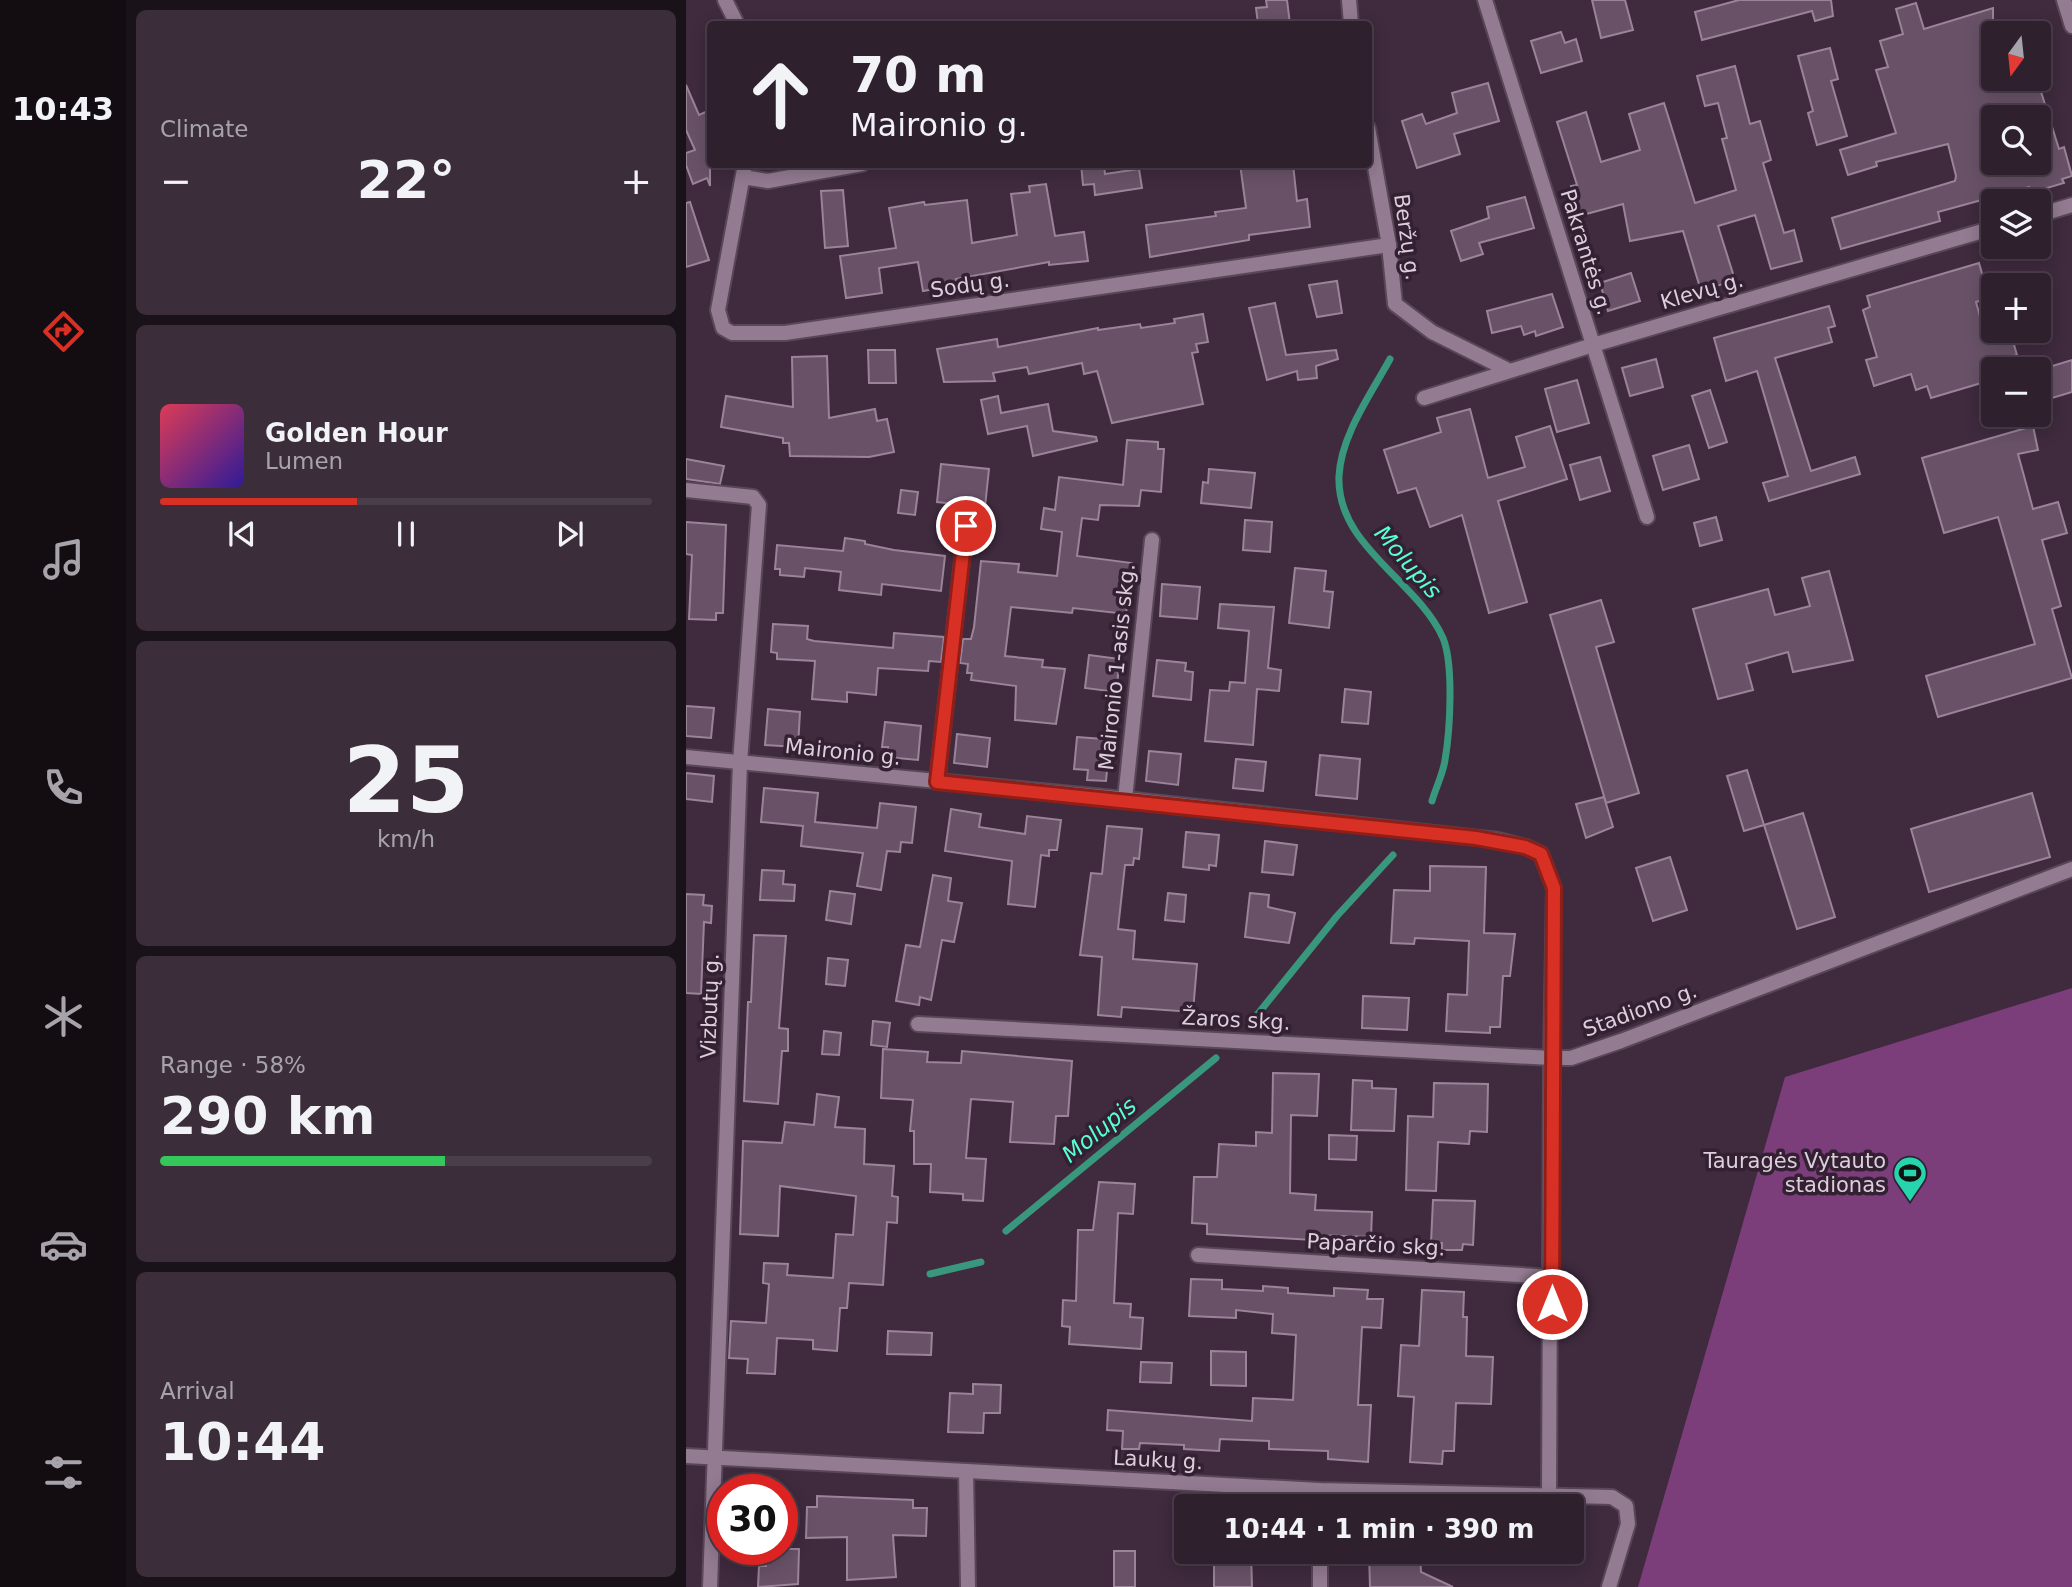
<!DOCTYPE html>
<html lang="en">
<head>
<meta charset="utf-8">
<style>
	body { margin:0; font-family:"DejaVu Sans",sans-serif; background:#3b2d3a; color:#f1f3f6; height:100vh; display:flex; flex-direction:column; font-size:26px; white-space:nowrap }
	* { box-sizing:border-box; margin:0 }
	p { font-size:23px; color:#a7a3aa }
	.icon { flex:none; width:38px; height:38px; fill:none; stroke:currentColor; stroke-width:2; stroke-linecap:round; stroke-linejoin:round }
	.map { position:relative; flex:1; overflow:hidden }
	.drawer { display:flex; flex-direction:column; gap:10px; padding:10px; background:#1a1219; width:560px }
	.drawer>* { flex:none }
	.banner { position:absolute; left:21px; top:21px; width:665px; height:147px; border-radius:7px; box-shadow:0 4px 18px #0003,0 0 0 2px #4a3e4a; background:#2f202e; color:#f1f3f6; overflow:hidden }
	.needle { width:46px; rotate:195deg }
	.buttons { position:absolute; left:1295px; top:21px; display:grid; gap:14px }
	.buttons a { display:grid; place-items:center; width:70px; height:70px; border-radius:7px; background:#2f202e; box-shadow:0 4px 18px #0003,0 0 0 2px #4a3e4a; font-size:35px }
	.speed { position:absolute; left:21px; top:1474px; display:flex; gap:14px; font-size:35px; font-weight:700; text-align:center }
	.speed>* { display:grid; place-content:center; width:91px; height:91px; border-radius:50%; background:#2f202e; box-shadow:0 4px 18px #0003,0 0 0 2px #4a3e4a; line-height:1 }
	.speed .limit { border:10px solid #d22; background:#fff; color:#111 }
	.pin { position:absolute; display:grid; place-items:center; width:60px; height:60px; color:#fff; margin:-30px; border:4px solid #fff; border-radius:50%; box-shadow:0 2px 7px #0007 }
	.me { position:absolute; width:77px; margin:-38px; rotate:0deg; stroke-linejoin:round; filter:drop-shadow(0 0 5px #0008) }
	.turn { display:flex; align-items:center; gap:24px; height:147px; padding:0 28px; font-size:32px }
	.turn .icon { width:91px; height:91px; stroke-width:2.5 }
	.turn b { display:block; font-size:49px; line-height:60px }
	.big { font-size:52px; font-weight:700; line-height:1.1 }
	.drawer .card { flex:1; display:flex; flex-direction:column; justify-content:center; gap:10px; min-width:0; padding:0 24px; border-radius:10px; background:#3b2d3a }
	.drawer .dial { align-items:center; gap:0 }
	.dial b { font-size:91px; line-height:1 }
	.song { display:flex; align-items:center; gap:21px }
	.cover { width:84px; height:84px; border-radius:10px; background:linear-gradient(135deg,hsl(350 70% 55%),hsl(250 70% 35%)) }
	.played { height:7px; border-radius:4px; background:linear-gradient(90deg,#d93025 40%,#4a3e4a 40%) }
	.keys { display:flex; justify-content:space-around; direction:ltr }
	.heat { display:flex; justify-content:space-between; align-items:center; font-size:38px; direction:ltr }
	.charge { height:10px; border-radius:5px; background:linear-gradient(90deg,#34c759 58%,#4a3e4a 0) }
	.trip { position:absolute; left:488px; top:1494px; width:410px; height:70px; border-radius:7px; background:#2f202e; box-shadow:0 4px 18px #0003,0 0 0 2px #4a3e4a; font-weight:700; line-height:70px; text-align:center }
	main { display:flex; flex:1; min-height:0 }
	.tabs { display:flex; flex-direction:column; width:126px; justify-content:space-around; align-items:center; background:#130d12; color:#a7a3aa }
	.tabs .icon { width:49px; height:49px }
	.tabs .selected { color:#d93025 }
	.tabs b { font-size:32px; color:#f1f3f6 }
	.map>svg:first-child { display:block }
</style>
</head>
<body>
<main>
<nav class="tabs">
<b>10:43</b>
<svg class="icon selected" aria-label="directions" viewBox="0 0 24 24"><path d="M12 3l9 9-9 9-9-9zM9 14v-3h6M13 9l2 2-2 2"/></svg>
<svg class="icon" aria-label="music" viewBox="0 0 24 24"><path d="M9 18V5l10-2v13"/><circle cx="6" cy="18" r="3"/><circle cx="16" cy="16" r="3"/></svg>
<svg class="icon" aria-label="phone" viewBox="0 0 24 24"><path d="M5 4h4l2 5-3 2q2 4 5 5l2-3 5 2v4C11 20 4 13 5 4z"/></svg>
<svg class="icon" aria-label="climate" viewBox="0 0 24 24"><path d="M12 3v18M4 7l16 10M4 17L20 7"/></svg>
<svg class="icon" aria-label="car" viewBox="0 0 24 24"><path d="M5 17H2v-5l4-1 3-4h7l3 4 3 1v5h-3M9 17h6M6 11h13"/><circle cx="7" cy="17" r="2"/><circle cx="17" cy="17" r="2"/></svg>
<svg class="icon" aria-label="filters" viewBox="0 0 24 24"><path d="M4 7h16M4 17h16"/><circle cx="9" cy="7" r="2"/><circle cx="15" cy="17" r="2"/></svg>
</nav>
<section class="drawer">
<div class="card"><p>Climate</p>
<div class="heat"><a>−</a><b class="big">22°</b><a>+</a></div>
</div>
<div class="card">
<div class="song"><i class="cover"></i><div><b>Golden Hour</b><p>Lumen</p></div></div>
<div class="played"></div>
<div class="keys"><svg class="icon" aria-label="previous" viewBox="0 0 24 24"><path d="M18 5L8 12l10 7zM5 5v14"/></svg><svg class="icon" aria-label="pause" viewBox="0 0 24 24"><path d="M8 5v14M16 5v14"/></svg><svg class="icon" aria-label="next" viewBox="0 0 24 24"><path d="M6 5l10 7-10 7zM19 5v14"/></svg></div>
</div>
<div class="card dial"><b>25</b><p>km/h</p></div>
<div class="card"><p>Range · 58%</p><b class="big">290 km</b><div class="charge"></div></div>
<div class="card"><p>Arrival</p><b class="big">10:44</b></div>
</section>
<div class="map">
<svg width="1386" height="1587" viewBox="0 0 1386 1587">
	<rect width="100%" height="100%" fill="#3f2a3e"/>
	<path fill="#7b3e7a" d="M1386 988V1587H952L1099 1077Z"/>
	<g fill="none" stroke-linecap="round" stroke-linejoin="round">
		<g stroke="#39977e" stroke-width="7">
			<path d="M704 359C685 394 655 435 653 476 650 546 731 580 757 638 768 665 764 731 759 760 757 774 750 787 746 801"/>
			<path d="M571 1015 651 916 707 855"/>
			<path d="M320 1231 530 1058"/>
			<path d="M244 1274 295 1262"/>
		</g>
	</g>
	<g fill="#695268" stroke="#9b839a" stroke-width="2" fill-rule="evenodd">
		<path d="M580 0H601L604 24H572L570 8 581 7Z"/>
		<path d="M906 0H939L947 30 915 38Z"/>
		<path d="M1053 0H1145L1147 16 1129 21 1126 11 1016 40 1009 12Z"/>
		<path d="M1230 3 1238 29 1307 8V79H1351L1373 149 1378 147 1386 176 1376 179 1378 183 1344 193 1343 187 1252 212 1254 221 1155 249 1146 218 1269 181 1270 176 1262 144 1190 162 1191 166 1162 175 1154 150 1210 133 1190 70 1202 67 1194 41 1217 34 1210 9ZM1303 117H1353V163H1307V131Z"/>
		<path d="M875 32 879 43 890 39 896 61 855 73 845 41Z"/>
		<path d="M1144 48 1152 79 1145 81 1161 136 1131 145 1122 113 1127 111 1112 56Z"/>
		<path d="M1049 66 1064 124 1074 121 1085 160 1077 163 1098 233 1108 230 1116 261 1085 269 1069 215 1032 226 1049 280 1015 291 997 231 944 241 937 204 893 216 885 186 891 185 871 122 900 112 915 162 954 150 943 114 978 103 1009 203 1050 190 1036 139 1041 138 1032 103 1019 106 1011 76Z"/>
		<path d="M802 83 813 121 768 134 774 154 731 168 716 121 736 114 740 124 771 113 766 93Z"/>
		<path d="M0 85 13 115 24 110V186L21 178 7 184 0 165V153L9 150 0 130Z"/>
		<path d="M395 164H418L419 174 453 169 456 188 409 195 408 184 397 185Z"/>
		<path d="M554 164H607L611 201 621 199 624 227 563 235V240L464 257 460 225 530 216 529 212 560 208Z"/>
		<path d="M360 184 369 236 398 232 402 261 363 265V262L270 279 271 285 237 291 232 262 193 268 196 293 160 298 154 256 210 248 203 208 238 202 239 205 281 200 286 243 331 235 325 194 344 192 343 186Z"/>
		<path d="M157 190 162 246 139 248 135 191Z"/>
		<path d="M839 197 848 228 793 243 797 254 775 261 765 231 803 218 801 207Z"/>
		<path d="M4 202 23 260 0 267V203Z"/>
		<path d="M1293 263 1303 298 1290 302 1300 338 1324 331 1331 355 1297 364 1302 381 1245 398 1241 386 1230 390 1225 374 1188 386 1180 360 1191 357 1177 310 1184 307 1181 296Z"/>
		<path d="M945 273 954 301 922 311 914 283Z"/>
		<path d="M651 281 656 313 631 317 623 285Z"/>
		<path d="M866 294 877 327 850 336 849 331 838 335 835 326 806 333 801 311Z"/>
		<path d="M589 303 600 355 650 350 652 359 630 366 631 378 612 380 611 371 581 380 563 308Z"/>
		<path d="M1143 306 1149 326 1142 328 1146 342 1089 358 1125 471 1169 457 1174 474 1083 501 1077 483 1102 476 1071 371 1040 381 1028 338Z"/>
		<path d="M517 314 522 342 510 344 512 352 506 353 517 404 426 423 411 371 398 374 396 363 343 374 341 367 307 373 309 381 258 382 251 349 311 339 312 347 412 328V330L454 324 455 328 489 323 488 319Z"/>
		<path d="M182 350H209L210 383H183Z"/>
		<path d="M141 356 143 418 189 409 191 421 201 419 208 452 183 457 104 456 103 443H97V438L35 427 40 396 107 407 106 357Z"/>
		<path d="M970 359 977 387 944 396 936 368Z"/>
		<path d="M1386 360V392L1353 402V370Z"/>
		<path d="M891 380 903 423 871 432 859 389Z"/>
		<path d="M1024 390 1041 442 1023 448 1006 396Z"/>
		<path d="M312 396 315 413 362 404 367 431 410 437 411 441 347 456 341 426 302 434 295 400Z"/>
		<path d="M784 409 802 478 839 467 830 437 864 426 881 479 812 501 841 602 803 613 776 515 744 527 730 488 712 493 698 450 755 432 751 418Z"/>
		<path d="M1347 426 1352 450 1332 454 1347 509 1372 502 1381 533 1356 540 1375 606 1366 609 1386 678 1252 717 1240 676 1349 644 1312 517 1258 533 1236 458Z"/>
		<path d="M441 440 472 442V449H478L475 492 455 490 453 506 414 505 412 520 396 518 391 556 446 563 440 614 387 608 386 613 325 607 319 656 357 660 356 667 379 669 370 724 329 720 330 686 285 680 286 673H281L282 664 274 663 277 639H285L288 627 295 561 333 564 332 572 371 576 376 532 355 529 358 508 369 510 373 477 437 485Z"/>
		<path d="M1003 445 1013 479 977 490 967 456Z"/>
		<path d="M914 457 924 491 894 500 884 465Z"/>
		<path d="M0 459 38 466 34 484 0 479Z"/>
		<path d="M255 464 303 469 299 507 251 502Z"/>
		<path d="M523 469 569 473 565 508 515 503 517 482 522 483Z"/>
		<path d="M215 490 232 492 229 515 212 513Z"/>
		<path d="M1030 517 1036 540 1014 546 1008 523Z"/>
		<path d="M559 520 586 522 584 552 557 550Z"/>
		<path d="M0 522 40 525 37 613H30V620L3 619 6 555 0 554Z"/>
		<path d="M159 538 179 541V544L208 550 259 556 255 591 196 584 195 595 153 590 155 572 119 568 118 577 94 575V569H89L91 545 157 551Z"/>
		<path d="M609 568 640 571 638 591 647 592 643 628 603 623Z"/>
		<path d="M1143 571 1167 660 1107 672 1102 652 1060 664 1067 690 1032 699 1007 609 1082 589 1089 615 1124 606 1116 578Z"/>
		<path d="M476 584 514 587 511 619 474 616Z"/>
		<path d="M915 600 928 642 910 647 953 793 920 803 864 615Z"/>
		<path d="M534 604 588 607 582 668 595 670 593 691 571 689 567 745 519 741 524 690 543 691 544 682 559 683 563 631 532 628Z"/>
		<path d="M87 624 122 626 121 639 128 641 207 648 208 633 258 637 255 662 243 661 242 671 192 668 190 695 161 692V702L126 699 129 661 91 659V653L85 652Z"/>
		<path d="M403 655 434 659 430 692 399 688Z"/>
		<path d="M471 660 500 663 499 671 507 672 505 700 467 696Z"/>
		<path d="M659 689 685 692 682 724 656 722Z"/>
		<path d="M0 706 28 708 25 738 0 736Z"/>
		<path d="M82 709 114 712 112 747 79 745Z"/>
		<path d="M199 722 235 726 232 760 201 757 202 747H196Z"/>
		<path d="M271 734 304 738 301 767 268 763Z"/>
		<path d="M391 737 417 739 416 748 423 749 420 781 401 780 402 770 388 769Z"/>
		<path d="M463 751 495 754 492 785 460 781Z"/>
		<path d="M634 755 674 759 671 799 630 795Z"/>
		<path d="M550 759 580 762 577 791 547 788Z"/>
		<path d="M1061 770 1078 825 1058 831 1041 776Z"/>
		<path d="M0 773 28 776 26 802 0 799Z"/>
		<path d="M78 788 132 793 129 822 191 828 194 803 230 807 226 843 215 842 214 852 201 851 195 890 171 886 177 853 115 846 117 826 75 822Z"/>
		<path d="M1346 793 1364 857 1243 892 1225 829Z"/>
		<path d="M918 797 927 827 900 838 890 804Z"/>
		<path d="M265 809 295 814 293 827 339 834 341 816 375 820 371 850H363V856L355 855 349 907 322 904 326 861 259 851Z"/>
		<path d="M1117 813 1149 917 1111 929 1078 825Z"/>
		<path d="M421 826 456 829 453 859 448 858 447 865H439L432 929 449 931 447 959 511 964 507 1012 436 1007 435 1017 412 1015 416 957 394 955 405 873 416 874Z"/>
		<path d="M500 832 533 835 530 866 523 865V870L497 867Z"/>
		<path d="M579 841 611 845 607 875 576 872Z"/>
		<path d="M984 857 1001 910 967 921 950 868Z"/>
		<path d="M744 866 800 867 798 933 829 934 824 976H817L814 1027H804V1033L760 1031 762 994 781 995 783 941 729 938 728 944 705 943 708 890 744 891Z"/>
		<path d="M76 870 98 871 97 884 109 885 108 901 74 900Z"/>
		<path d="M247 875 265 878 262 901 276 903 268 942 256 940 245 1000 234 997 233 1005 210 1001 220 945 234 947Z"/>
		<path d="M144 891 169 894 165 924 140 920Z"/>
		<path d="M482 893 500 895 498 922 479 920Z"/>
		<path d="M564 893 583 895 582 907 609 913 603 943 559 937Z"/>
		<path d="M0 894 18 895 17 905 26 906 25 923 18 922 15 994 0 993Z"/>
		<path d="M68 935 100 936 93 1028 102 1029V1051H96L92 1104 58 1101 62 1002H65Z"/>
		<path d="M142 958 162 960 159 986 140 984Z"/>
		<path d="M677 996 723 998 721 1030 676 1028Z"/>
		<path d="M187 1021 204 1023 201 1047 185 1045Z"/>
		<path d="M138 1031 155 1033 153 1055 136 1054Z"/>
		<path d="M197 1049 242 1052 241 1062 275 1063 276 1051 386 1061 382 1116H370L368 1144 324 1142 327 1102 285 1099 280 1158 300 1159 297 1201 277 1200V1194L244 1192 245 1164H228V1131H224L227 1100 195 1098Z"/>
		<path d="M587 1073 633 1074 631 1116 605 1115 604 1193 630 1195 629 1210 686 1212 685 1237 627 1235V1240L521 1234V1224L506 1223 508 1177H531L533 1144 570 1146V1132L586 1133Z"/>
		<path d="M667 1080 686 1081V1088L710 1089 708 1131 665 1130Z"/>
		<path d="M748 1083 802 1084 801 1132 784 1131 783 1144 752 1142 750 1191 720 1190 722 1116 747 1117Z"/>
		<path d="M131 1094 153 1097 149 1127 179 1129 178 1164 208 1166 206 1196 212 1197 211 1223 201 1222 197 1285 163 1283 161 1308H154L151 1351 127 1349V1340L91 1338 89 1374 61 1373 62 1359 43 1358 45 1321 80 1323 83 1284 77 1283 78 1263 102 1264 101 1275 147 1278 150 1234 167 1235 170 1196 94 1186 92 1236 54 1234 57 1141 96 1143 99 1122 128 1125Z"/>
		<path d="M643 1135 671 1136 670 1160 643 1159Z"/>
		<path d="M413 1182 449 1184 447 1214 432 1213 428 1303 445 1304 444 1317 457 1318 455 1349 383 1344 384 1327 376 1326 377 1300 390 1301 392 1230H407Z"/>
		<path d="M747 1200 789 1201 787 1245 777 1244 776 1250H756V1243H745Z"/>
		<path d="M505 1279 536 1280V1289L577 1291V1286L602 1288V1293L648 1296V1288L682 1290 681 1299H697L695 1328 676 1327 672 1405H685L682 1462 642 1459V1451L583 1449V1441L534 1439 533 1451 498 1449V1445L454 1443 453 1449H436L437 1431 421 1430 422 1410 566 1421 567 1398 607 1400 610 1335 586 1333 587 1314 550 1310V1318L503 1316Z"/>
		<path d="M736 1290 778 1292 777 1317H781L780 1356 807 1357 805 1404 770 1403 768 1451H757L756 1464 724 1462 728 1397 712 1396 715 1345 733 1346Z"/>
		<path d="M202 1331 246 1333 245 1355 201 1354Z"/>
		<path d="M525 1351 560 1352V1386L525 1385Z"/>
		<path d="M455 1362 486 1363 485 1383 454 1382Z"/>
		<path d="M287 1384 315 1385 314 1413H298L297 1433 262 1432 264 1393 287 1394Z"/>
		<path d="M131 1496 227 1500V1508H241L240 1536 207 1535 210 1577 161 1580V1537L120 1538 121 1507H131Z"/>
		<path d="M93 1549H113L112 1584 72 1587 73 1566H80V1552L93 1553Z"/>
		<rect x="428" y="1551" width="21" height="36"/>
		<path d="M528 1552H565L566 1587H528Z"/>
		<path d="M683 1552H734L735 1572 767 1587H684Z"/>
	</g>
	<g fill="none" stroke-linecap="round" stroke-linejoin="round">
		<g stroke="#584757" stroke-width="18">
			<g id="street">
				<path d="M39 0 51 24"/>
				<path d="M663 0 665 24"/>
				<path d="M799 0 961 517"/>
				<path d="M1378 0 1386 26"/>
				<path d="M682 128 703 245 709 304 746 332 822 370"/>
				<path d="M59 164 32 310 37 328 46 333H99L703 245"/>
				<path d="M57 177 82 181 176 164"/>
				<path d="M1353 215 1386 205"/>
				<path d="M738 398 907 345 1307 228"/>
				<path d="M0 490 67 497 73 505 54 763 24 1587"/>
				<path d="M0 757 439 799 812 840 840 847 855 854 868 888 865 1058 232 1024"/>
				<path d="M251 782 280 525"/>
				<path d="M439 799 466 540"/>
				<path d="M512 1255 866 1277"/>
				<path d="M0 1456 633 1490 926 1497 940 1506 942 1524 923 1587"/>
				<path d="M280 1471 282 1587"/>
				<path d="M633 1490V1507"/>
				<path d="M863 1495 865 1058H885L935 1041 1386 869"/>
				<path d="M634 1552V1587"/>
			</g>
		</g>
		<use href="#street" stroke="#937b91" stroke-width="14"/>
	</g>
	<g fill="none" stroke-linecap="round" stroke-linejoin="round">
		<g stroke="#8d1f18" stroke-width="18">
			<path id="route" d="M280 526 251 782 790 838 839 847 855 854 868 888 866 1304"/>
		</g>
		<use href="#route" stroke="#d93025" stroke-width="12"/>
	</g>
	<defs>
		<g id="stadium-pin" transform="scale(1.75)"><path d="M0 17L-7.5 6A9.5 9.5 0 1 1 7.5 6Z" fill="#26d5ae" stroke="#342033"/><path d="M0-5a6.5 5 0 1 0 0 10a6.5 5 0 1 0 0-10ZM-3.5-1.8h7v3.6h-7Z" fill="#111"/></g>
	</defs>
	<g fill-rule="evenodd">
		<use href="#stadium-pin" x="1224" y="1173"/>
	</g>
	<g text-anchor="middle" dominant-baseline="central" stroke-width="7" stroke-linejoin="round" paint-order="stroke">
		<g font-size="21" fill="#dccedb" stroke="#342033">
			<text transform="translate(721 237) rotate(82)">Beržų g.</text>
			<text transform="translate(900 252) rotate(73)">Pakrantės g.</text>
			<text transform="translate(284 285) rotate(-8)">Sodų g.</text>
			<text transform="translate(1016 291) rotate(-16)">Klevų g.</text>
			<text transform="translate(431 667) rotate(-84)">Maironio 1-asis skg.</text>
			<text transform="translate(157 752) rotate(6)">Maironio g.</text>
			<text transform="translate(24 1006) rotate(-88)">Vizbutų g.</text>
			<text transform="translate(954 1010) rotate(-20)">Stadiono g.</text>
			<text transform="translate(550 1020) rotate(3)">Žaros skg.</text>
			<text transform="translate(690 1245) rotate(3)">Paparčio skg.</text>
			<text transform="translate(472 1460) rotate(3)">Laukų g.</text>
		</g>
		<g font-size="21" fill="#dccedb" stroke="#342033" text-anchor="end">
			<text x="1200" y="1161">Tauragės Vytauto<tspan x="1200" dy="24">stadionas</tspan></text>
		</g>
		<g font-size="23" font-style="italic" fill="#57ffd4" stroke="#342033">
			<text transform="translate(722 562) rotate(49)">Molupis</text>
			<text transform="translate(413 1130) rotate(-39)">Molupis</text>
		</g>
	</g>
</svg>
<div class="buttons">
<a><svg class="needle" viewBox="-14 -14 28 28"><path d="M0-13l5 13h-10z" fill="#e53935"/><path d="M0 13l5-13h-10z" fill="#a7a3aa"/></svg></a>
<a><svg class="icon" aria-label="search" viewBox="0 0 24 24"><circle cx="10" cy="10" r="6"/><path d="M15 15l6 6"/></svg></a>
<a><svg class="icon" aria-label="layers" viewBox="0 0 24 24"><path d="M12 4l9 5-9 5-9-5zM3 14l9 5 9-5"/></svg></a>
<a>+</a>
<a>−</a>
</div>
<div class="speed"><div class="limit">30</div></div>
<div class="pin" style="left:280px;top:526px;background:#d93025"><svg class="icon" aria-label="arrive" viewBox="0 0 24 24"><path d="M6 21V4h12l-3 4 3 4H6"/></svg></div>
<svg class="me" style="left:866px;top:1304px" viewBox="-20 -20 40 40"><circle r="17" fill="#d93025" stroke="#fff" stroke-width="3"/><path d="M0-11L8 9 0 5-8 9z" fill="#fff"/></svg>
<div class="trip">10:44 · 1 min · 390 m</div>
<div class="banner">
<div class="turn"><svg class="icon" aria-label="ahead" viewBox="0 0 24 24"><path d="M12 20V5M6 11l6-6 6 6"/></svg><div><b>70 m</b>Maironio g.</div></div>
</div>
</div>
</main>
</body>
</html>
